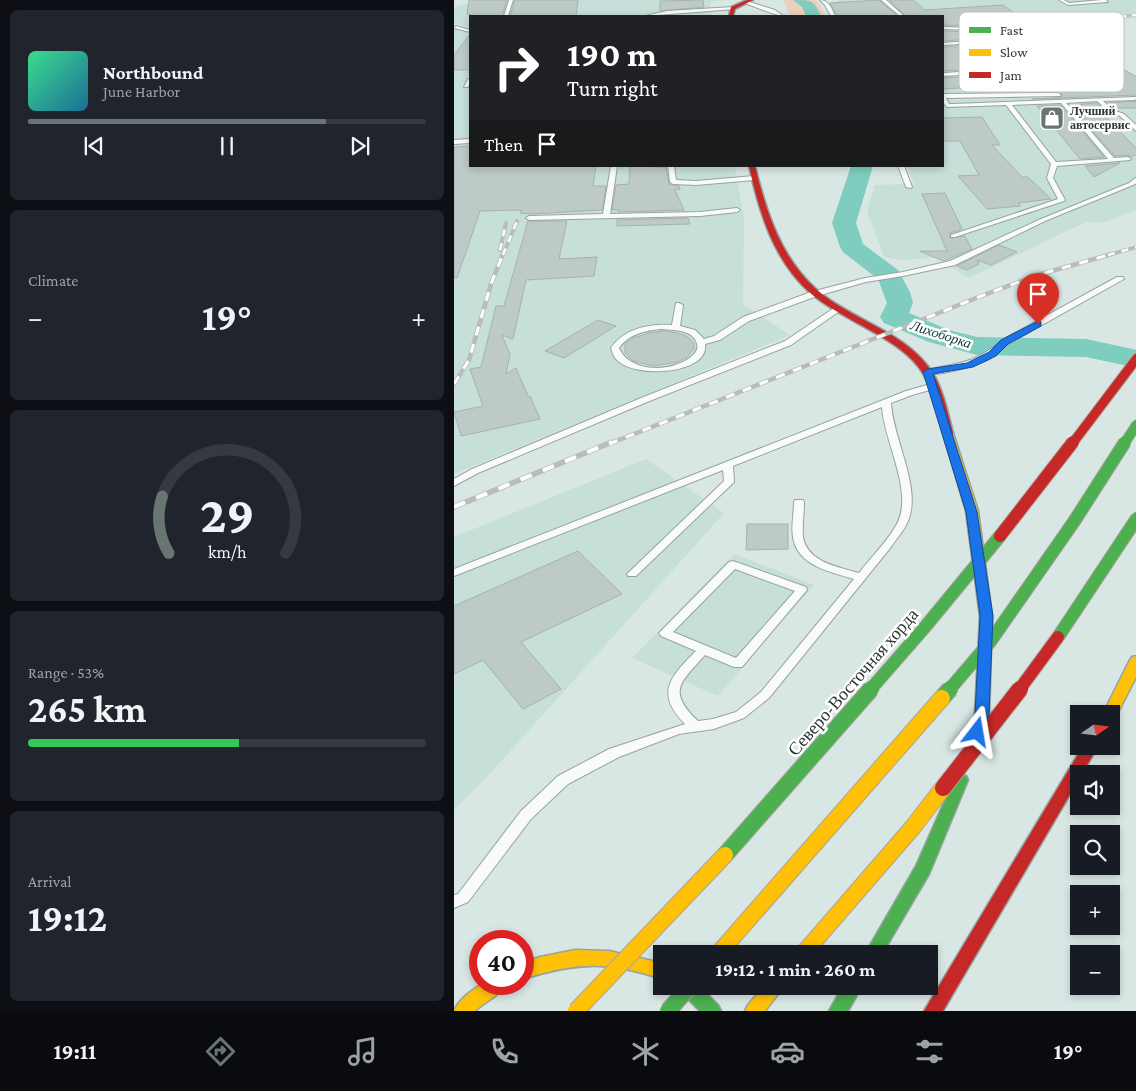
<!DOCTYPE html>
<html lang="en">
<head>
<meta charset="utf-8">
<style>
	body { margin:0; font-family:"Crimson Pro",serif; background:#20242c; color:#f1f3f6; height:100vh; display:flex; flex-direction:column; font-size:19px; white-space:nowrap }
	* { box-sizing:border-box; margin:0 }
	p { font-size:16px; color:#9ea1a6 }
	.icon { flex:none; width:28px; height:28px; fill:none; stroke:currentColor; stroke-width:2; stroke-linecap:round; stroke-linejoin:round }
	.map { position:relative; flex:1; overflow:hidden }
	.drawer { display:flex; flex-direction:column; gap:10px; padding:10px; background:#0d0f14; width:454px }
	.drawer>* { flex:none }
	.hud { position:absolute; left:15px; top:15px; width:475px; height:152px; border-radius:0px; box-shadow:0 2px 8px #0003; background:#202124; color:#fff; overflow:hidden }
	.needle { width:32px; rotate:76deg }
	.fabs { position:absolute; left:616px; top:705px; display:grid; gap:10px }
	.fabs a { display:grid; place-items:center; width:50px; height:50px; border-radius:0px; background:#171b24; box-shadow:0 2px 8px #0003; font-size:25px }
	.speed { position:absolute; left:15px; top:930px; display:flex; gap:10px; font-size:25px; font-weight:700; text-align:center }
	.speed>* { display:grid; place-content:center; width:65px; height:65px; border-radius:50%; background:#171b24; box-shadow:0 2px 8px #0003; line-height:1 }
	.speed .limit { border:8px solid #d22; background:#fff; color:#111 }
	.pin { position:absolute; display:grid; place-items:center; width:42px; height:42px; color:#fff; margin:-51px -21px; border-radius:50% 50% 50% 0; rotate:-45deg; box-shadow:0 0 5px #0007 }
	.pin .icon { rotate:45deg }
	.me { position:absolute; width:55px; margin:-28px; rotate:14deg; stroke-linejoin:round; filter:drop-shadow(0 0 4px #0008) }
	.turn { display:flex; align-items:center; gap:18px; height:105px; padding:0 15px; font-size:22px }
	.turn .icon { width:65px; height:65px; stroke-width:2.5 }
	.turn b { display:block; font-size:35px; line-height:42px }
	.then { display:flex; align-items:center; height:48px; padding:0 15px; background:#0003; gap:10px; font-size:19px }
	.big { font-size:38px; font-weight:700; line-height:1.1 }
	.drawer .widget { flex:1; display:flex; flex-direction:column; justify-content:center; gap:8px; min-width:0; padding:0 18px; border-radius:8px; background:#20242c }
	.drawer .dial { align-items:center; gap:0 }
	.dial svg { height:130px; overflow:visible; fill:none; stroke:#363941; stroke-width:7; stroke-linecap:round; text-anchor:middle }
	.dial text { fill:#f1f3f6; stroke:none }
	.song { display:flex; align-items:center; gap:15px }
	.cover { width:60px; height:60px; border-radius:8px; background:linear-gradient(135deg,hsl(150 70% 55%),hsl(200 70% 35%)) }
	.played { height:5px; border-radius:2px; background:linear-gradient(90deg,#687572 75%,#363941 75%) }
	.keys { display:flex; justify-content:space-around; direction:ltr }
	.heat { display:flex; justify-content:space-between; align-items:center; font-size:28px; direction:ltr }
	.charge { height:8px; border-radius:4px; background:linear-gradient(90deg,#34c759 53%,#363941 0) }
	.trip { position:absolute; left:199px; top:945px; width:285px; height:50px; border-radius:0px; background:#171b24; box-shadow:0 2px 8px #0003; font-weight:700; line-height:50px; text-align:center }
	.tabs { display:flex; height:80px; justify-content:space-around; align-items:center; background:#090b0e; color:#9ea1a6 }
	.tabs .icon { width:35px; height:35px }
	.tabs .selected { color:#687572 }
	.tabs b { font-size:22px; color:#f1f3f6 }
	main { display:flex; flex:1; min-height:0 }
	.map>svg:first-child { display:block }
</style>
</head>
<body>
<main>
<section class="drawer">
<div class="widget">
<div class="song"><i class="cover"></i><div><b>Northbound</b><p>June Harbor</p></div></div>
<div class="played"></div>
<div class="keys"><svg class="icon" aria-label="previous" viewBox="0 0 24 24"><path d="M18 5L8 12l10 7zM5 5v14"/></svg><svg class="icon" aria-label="pause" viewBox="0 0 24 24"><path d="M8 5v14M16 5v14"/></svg><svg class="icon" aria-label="next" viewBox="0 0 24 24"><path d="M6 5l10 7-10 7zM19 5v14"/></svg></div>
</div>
<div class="widget"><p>Climate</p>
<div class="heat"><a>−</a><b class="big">19°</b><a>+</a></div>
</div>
<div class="widget dial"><svg viewBox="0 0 100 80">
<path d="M14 69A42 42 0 1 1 86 69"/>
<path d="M14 69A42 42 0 0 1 10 34" stroke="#687572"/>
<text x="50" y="56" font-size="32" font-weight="700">29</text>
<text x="50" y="72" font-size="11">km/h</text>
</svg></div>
<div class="widget"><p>Range · 53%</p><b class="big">265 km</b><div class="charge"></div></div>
<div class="widget"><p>Arrival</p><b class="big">19:12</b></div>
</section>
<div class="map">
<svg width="683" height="1011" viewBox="0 0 683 1011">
	<rect width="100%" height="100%" fill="#d8e7e4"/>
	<g fill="#c6dfd9">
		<path d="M29 0H271L256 2 258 16H16V28L0 24V7Z"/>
		<path d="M385 0H682V18L581 25 609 41 606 42 674 90 567 94 489 93V16H397L382 2Z"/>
		<path d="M0 29 16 32V63L10 71H16V166H281L290 219 289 304 336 335 0 474Z"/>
		<path d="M682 95V210L651 222H632L515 278 498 268 491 257 449 260 430 257 413 211 421 185 460 184 453 166H489V100Z"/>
		<path d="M192 459 270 513 31 779 0 810V537Z"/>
		<path d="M280 554 360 585 264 696 178 658Z"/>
	</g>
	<path fill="#edcfbe" d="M329 0H361L365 3 371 16H337C333 11 333 6 329 0Z"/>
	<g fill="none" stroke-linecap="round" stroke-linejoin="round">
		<g fill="#7ecdbe" fill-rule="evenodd">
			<path d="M339 0C357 0 360 0 367 16H352L348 7Z"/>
			<path d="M397 166H419L402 223 409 244 444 270 456 292 459 303 455 313 495 330 523 337 632 339 683 350V368L632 357 523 355 475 342 430 323 426 317 433 303 424 279 389 252 386 247 378 223Z"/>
		</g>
	</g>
	<g fill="#becac7" stroke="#a6b2b0">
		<path d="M15 0H53L48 16H24L13 14Z"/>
		<path d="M61 0H124L122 16H56Z"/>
		<path d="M249 0 250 7 206 11V1Z"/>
		<path d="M425 0 443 16H383L376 3Z"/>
		<path d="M435 0H459L471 10 549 5 602 42 620 41 683 77V95L578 99 606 98 609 95 604 91H572L566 84 489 89V78L538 75 545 79 599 74 601 70 562 41 585 38V35L568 23 519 26 489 25V16H452Z"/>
		<path d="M563 29 572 35 489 41V31L519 32Z"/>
		<path d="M16 34V70H0V55Z"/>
		<path d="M550 43 587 68 546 71 540 68 489 71V47Z"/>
		<path d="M683 101V108H660L654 103Z"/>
		<path d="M642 103 649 109H644L683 149V154L677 157 674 155 661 156 616 105Z"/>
		<path d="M606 105 650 157 626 159 583 106Z"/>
		<path d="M528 117 546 145H538L568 177H574L597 199 564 203 567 206 533 209 504 176 525 175 506 141H489V118Z"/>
		<path d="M16 146V166H142L139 186H152L148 210 76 214 66 213 67 210 26 211 3 278H0V147Z"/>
		<path d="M666 163 640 177 631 166Z"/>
		<path d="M176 166 212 167 215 184 225 186 226 189 221 190 230 210 164 212 165 210H158L162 185 175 184Z"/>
		<path d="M491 193 508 229 496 233V238L511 236 518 249 489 261 466 251H493L468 194Z"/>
		<path d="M234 218 236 224 163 226V220Z"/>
		<path d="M74 221H113L105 259 143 257 140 276 72 280 59 339 48 335 56 354 52 374 62 368 74 396H76L86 419 7 436 0 412 29 406 16 369 27 367 42 306H50Z"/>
		<path d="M545 245 563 252 537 265 523 260 525 264 513 270 503 266Z"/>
		<path d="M144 320 162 326 110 358 91 351Z"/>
		<path d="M210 331 224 333 234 337 240 343V349L233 357 224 362 199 366 179 361 171 353V344L179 338 195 333Z"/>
		<path d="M293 524H334V549L292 550Z"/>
		<path d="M124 551 168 594 67 642 107 689 69 709 29 660 0 674V606Z"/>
	</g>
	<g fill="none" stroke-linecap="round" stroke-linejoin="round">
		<g stroke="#97a3a0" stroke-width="2">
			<g id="lane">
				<path d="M55 0H59L54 16H50Z"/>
				<path d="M366 0C375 0 378 9 381 16H377L371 5Z"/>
				<path d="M427 0H432L450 16H446Z"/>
				<path d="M605 0H610L615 3 647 0H652L654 2 614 5Z"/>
				<path d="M292 1 321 10 329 16C323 16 299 6 291 3Z"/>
				<path d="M279 7 281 9 191 16 213 11Z"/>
				<path d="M567 25 584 37 557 40 599 70V72L545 77 539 73 489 76V73L540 70 546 73 592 70 551 41 489 45V43L577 36 564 27 519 30 489 29V27L519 28Z"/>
				<path d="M2 26 16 30V32L0 28Z"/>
				<path d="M14 79H16V83L14 87H10Z"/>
				<path d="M604 93 607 95 606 96 492 98 495 104H499L683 97 681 100 649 101 659 110 670 114 683 126V132L666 116 655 112 643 101 612 103 660 158 674 157 677 159 676 160 603 166 599 178 611 200 610 201 501 237H497V235L604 199 593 178 597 164 552 105 493 107 489 102V94ZM607 103 654 159 602 162 558 105Z"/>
				<path d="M16 139V143L0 144V140Z"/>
				<path d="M157 166H163L156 214 246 212 283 208 286 210 283 212 246 216 75 220 72 218 75 216 149 214Z"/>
				<path d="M214 166H220L222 180 242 181 300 176 303 178 300 180 242 185 219 184 216 182Z"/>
				<path d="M444 166H450L458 187 457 188 452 187Z"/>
				<path d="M683 177V183L679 185 591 221 501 265 449 276 412 282 363 296 295 321 266 340 251 344C256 375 178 379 162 359 159 356 158 351 157 348 171 328 195 324 218 325L222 303H225L229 305 226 326 241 330 250 339 260 336 289 317 357 292 411 278 449 272 496 261 587 219 675 183ZM206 329C218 330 240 329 243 344 244 348 243 351 240 354 222 373 176 374 165 348 175 334 190 331 206 329Z"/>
				<path d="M663 277H669L670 279 554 344C548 349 542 354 535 359 524 365 480 379 470 372L471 370C504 363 521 364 548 340Z"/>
				<path d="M380 308H383L387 310 337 345 193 402 24 473 0 486V479L18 469 187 398 331 341Z"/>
				<path d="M480 383 483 384 484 386 483 388 458 395 437 403C439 439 468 488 454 521 450 531 442 539 437 547L315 698 290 718 260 729 225 734 165 757 114 784 77 819 14 902 0 908V895L4 894 67 811 104 776 155 749 231 724C200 693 217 676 242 651L207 636 205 633 275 562 279 561 352 587 353 590 288 667H280L251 655C227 682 212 691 244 721L259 719 282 712 307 692 400 579C377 572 343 566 339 537 337 526 340 514 340 502L341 500H349L350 502C350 514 348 526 349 537 353 562 384 567 405 573 417 557 433 542 443 524 460 491 430 442 428 407L279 466 280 482 278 484 182 576H174L173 574 270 481 269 470 0 576V569L452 391ZM281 569 341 591 282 658 219 632Z"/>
			</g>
		</g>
		<g stroke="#97a3a0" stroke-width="3">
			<g id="fast">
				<path d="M507 774 512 776 514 780 475 874 428 954H411L462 866 500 780 502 776Z"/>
				<path d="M224 986H245L264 1005 267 1011H246L227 992Z"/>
				<path d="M389 986H408L394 1011H375Z"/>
			</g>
		</g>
		<g stroke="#97a3a0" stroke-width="3">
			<g id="slow">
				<path d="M494 430 499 433 524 511 538 616 535 714 526 742 524 746 519 747 514 746 512 742 521 714 526 616 512 511 489 433Z"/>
				<path d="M683 656V675L661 718 658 719V714H649L676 660 678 657Z"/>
				<path d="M121 950 155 951 208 963V979C152 961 123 962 69 979V963L86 957Z"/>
				<path d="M28 984H52C47 995 30 1002 21 1011H0C5 999 17 991 28 984Z"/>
				<path d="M310 986H330L311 1011H291L294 1005Z"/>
			</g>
		</g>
		<g stroke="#97a3a0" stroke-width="3">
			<g id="jam">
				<path d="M293 0H299L281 9 279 16H275L277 7Z"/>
				<path d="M295 166H301C312 211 326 256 361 288 397 321 454 331 480 375 490 393 494 414 499 433L498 435 494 436 489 433C484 414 480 393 470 375 448 337 388 322 354 291 319 258 305 212 295 166Z"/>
				<path d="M629 746H644L628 774H625V779L489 1011H470Z"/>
			</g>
		</g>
		<use href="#lane" fill="#f9fbfb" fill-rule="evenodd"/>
		<use href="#fast" fill="#4caf50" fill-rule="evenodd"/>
		<use href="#slow" fill="#ffc107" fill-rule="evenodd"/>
		<use href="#jam" fill="#c62828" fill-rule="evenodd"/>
		<g stroke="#b9bcbb" stroke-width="2.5">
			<path id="rail-far3" d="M590 23 683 15"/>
		</g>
		<g stroke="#b9bcbb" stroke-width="4">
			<g id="rail-far2">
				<path d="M46 250 52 223"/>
				<path d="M49 255 63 221"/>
				<path d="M654 255 683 247"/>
			</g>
		</g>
		<g stroke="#b9bcbb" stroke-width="4.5">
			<g id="rail-far1">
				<path d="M0 384 15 360 37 284 49 254"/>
				<path d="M155 444 535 293 587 274 658 254"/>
			</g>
		</g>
		<g stroke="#b9bcbb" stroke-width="5.5">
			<path id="rail" d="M0 507 158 442"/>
		</g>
		<use href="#rail-far3" stroke="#fff" stroke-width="2" stroke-dasharray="5.5" stroke-linecap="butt"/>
		<use href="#rail-far2" stroke="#fff" stroke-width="2.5" stroke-dasharray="7" stroke-linecap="butt"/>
		<use href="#rail-far1" stroke="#fff" stroke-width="3" stroke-dasharray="9" stroke-linecap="butt"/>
		<use href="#rail" stroke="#fff" stroke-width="4" stroke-dasharray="12" stroke-linecap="butt"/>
		<g stroke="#aca399" stroke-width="11" stroke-linecap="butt">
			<path id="fast-bridge-far2" d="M670 444 683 424"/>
		</g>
		<g stroke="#aca399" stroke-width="14" stroke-linecap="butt">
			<g id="fast-bridge-far1">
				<path d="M604 637 683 518"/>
				<path d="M416 690 471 627 546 536"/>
				<path d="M495 690 536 642 621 520 671 442"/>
			</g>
		</g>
		<g stroke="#aca399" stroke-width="18" stroke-linecap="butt">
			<g id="fast-bridge">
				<path d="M488 698 496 689"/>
				<path d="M271 855 417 689"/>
				<path d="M214 1011 236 986"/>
			</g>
		</g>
		<g stroke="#aca399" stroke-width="18" stroke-linecap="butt">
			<g id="slow-bridge">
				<path d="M264 954 488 698"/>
				<path d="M349 954 459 827 489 788"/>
				<path d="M122 1011 271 855"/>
			</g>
		</g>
		<g stroke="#aca399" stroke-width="11" stroke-linecap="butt">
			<path id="jam-bridge-far2" d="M618 444 683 358"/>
		</g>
		<g stroke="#aca399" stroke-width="14" stroke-linecap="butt">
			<g id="jam-bridge-far1">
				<path d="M546 536 619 442"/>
				<path d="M565 690 604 637"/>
			</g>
		</g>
		<g stroke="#aca399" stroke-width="18" stroke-linecap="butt">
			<path id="jam-bridge" d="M489 788 566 689"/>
		</g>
		<use href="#fast-bridge-far2" stroke="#4caf50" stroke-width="9"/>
		<use href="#fast-bridge-far1" stroke="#4caf50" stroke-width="12"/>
		<use href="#fast-bridge" stroke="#4caf50" stroke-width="16"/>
		<use href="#slow-bridge" stroke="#ffc107" stroke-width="16"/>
		<use href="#jam-bridge-far2" stroke="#c62828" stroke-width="9"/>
		<use href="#jam-bridge-far1" stroke="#c62828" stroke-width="12"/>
		<use href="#jam-bridge" stroke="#c62828" stroke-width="16"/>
	</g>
	<path fill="#1a73e8" stroke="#114b97" d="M584 321 587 322V326L554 344 542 356 519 367 479 374 523 512 539 616 535 714 528 736 523 737 518 736 515 732 521 714 526 616 512 512 469 372 474 369 513 363 535 352 547 340Z"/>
	<defs>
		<g id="shop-square" transform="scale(1.25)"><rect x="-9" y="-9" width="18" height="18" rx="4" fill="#687572" stroke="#fff"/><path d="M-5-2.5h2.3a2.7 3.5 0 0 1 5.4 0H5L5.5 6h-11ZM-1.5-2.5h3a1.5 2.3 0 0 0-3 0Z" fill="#fff"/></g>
	</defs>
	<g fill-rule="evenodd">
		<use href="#shop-square" x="598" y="118"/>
	</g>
	<g text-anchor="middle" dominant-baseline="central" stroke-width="5" stroke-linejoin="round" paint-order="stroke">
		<g font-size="12" font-weight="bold" fill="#2c3734" stroke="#fff" text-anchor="start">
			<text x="616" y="111">Лучший<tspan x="616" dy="14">автосервис</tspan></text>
		</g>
		<g font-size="14" font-style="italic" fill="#03362f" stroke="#fff">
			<text transform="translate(487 334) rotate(18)">Лихоборка</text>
		</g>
		<g font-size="18" fill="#2c3734" stroke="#fff">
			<text transform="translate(399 682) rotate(-49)">Северо-Восточная хорда</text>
		</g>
	</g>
	<rect x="505" y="12" width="165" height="80" rx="8" fill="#fff" stroke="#c0c3c2" stroke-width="1"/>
	<rect x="515" y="27" width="22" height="6" fill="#4caf50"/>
	<rect x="515" y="49" width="22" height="7" fill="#ffc107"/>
	<rect x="515" y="72" width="22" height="6" fill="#c62828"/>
	<g font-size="14" fill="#2c3734">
		<text x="546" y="35">Fast</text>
		<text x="546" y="57">Slow</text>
		<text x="546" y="80">Jam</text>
	</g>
</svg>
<div class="fabs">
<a><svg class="needle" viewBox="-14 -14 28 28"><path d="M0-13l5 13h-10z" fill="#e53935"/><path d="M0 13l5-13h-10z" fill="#9ea1a6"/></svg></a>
<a><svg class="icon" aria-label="sound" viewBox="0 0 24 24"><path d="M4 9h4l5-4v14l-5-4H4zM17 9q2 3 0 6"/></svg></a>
<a><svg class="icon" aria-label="search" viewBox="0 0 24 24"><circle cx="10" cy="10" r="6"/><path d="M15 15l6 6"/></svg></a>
<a>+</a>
<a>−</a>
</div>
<div class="speed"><div class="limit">40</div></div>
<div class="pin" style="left:584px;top:324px;background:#d93025"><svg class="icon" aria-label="arrive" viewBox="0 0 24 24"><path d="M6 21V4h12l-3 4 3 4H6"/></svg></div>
<svg class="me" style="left:523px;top:732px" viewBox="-20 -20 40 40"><path d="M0-17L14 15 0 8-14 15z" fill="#1a73e8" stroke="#fff" stroke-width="4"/></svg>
<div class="trip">19:12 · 1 min · 260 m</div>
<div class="hud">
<div class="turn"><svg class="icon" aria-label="right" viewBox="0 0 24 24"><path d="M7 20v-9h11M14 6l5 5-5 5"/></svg><div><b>190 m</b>Turn right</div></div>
<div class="then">Then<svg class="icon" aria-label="arrive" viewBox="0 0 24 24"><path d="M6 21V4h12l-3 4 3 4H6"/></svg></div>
</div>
</div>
</main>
<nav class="tabs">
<b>19:11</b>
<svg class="icon selected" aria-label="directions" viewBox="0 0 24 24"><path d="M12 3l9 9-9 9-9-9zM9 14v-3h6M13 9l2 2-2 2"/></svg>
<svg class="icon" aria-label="music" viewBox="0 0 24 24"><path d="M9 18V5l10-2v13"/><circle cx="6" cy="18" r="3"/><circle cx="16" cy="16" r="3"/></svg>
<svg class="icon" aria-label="phone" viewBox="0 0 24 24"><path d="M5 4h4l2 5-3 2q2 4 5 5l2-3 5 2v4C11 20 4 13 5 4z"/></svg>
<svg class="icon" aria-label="climate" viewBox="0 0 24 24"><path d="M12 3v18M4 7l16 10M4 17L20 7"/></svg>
<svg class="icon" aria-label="car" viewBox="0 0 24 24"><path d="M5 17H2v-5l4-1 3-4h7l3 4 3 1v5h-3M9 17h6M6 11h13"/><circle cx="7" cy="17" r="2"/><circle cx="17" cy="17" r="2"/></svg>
<svg class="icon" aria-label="filters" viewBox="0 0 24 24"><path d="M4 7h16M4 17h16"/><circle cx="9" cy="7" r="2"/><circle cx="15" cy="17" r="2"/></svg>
<b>19°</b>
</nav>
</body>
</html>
